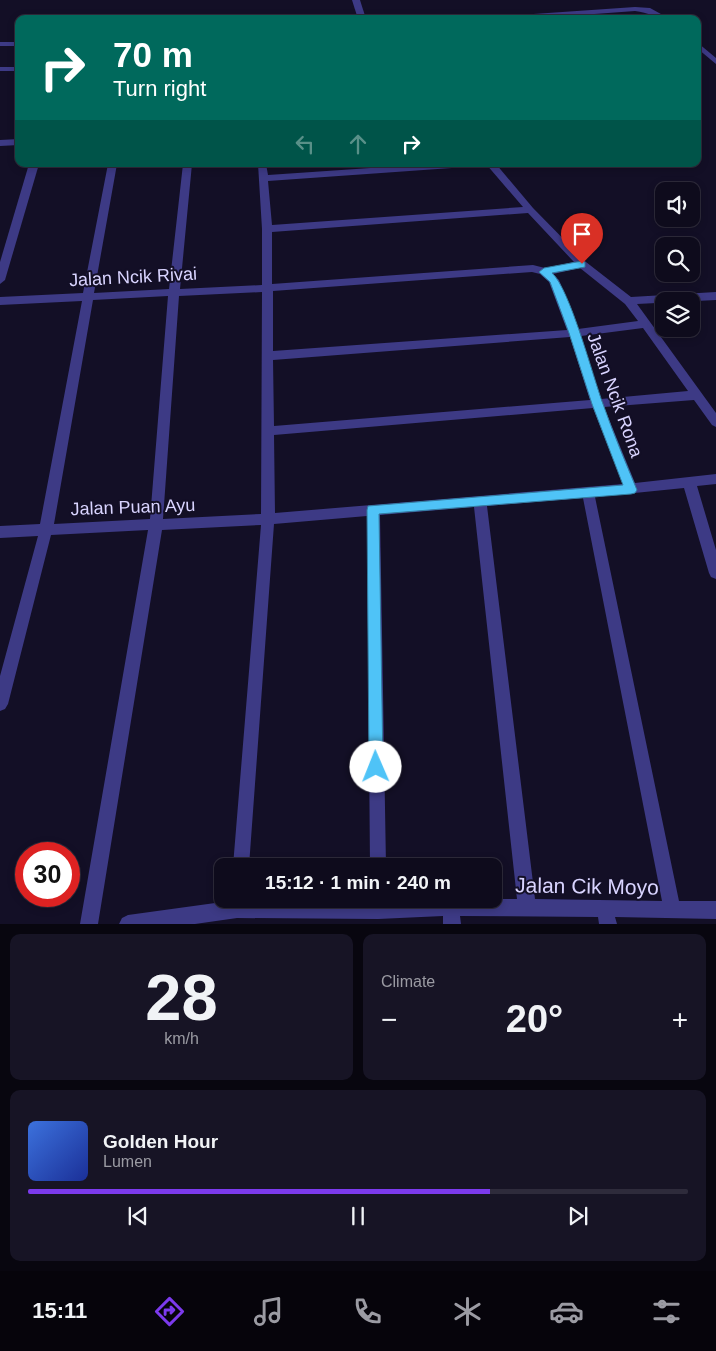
<!DOCTYPE html>
<html lang="en">
<head>
<meta charset="utf-8">
<style>
	body { margin:0; font-family:Arial,sans-serif; background:#171425; color:#f1f3f6; height:100vh; display:flex; flex-direction:column; font-size:19px; white-space:nowrap }
	* { box-sizing:border-box; margin:0 }
	p { font-size:16px; color:#9b9ba3 }
	.icon { flex:none; width:28px; height:28px; fill:none; stroke:currentColor; stroke-width:2; stroke-linecap:round; stroke-linejoin:round }
	.map { position:relative; height:924px; overflow:hidden }
	.side { display:flex; flex-direction:column; gap:10px; padding:10px; background:#08060f; flex:1 }
	.side>* { flex:none }
	.top-card { position:absolute; left:15px; top:15px; width:686px; height:152px; border-radius:10px; box-shadow:0 2px 8px #0003,0 0 0 1px #2e2b3b; background:#00695c; color:#fff; overflow:hidden }
	.fabs { position:absolute; left:655px; top:182px; display:grid; gap:10px }
	.fabs a { display:grid; place-items:center; width:45px; height:45px; border-radius:10px; background:#0e0b1c; box-shadow:0 2px 8px #0003,0 0 0 1px #2e2b3b; font-size:25px }
	.speed { position:absolute; left:15px; top:842px; display:flex; gap:10px; font-size:25px; font-weight:700; text-align:center }
	.speed>* { display:grid; place-content:center; width:65px; height:65px; border-radius:50%; background:#0e0b1c; box-shadow:0 2px 8px #0003,0 0 0 1px #2e2b3b; line-height:1 }
	.speed .limit { border:8px solid #d22; background:#fff; color:#111 }
	.pin { position:absolute; display:grid; place-items:center; width:42px; height:42px; color:#fff; margin:-51px -21px; border-radius:50% 50% 50% 0; rotate:-45deg; box-shadow:0 0 5px #0007 }
	.pin .icon { rotate:45deg }
	.me { position:absolute; width:55px; margin:-28px; rotate:359deg; stroke-linejoin:round; filter:drop-shadow(0 0 4px #0008) }
	.turn { display:flex; align-items:center; gap:18px; height:105px; padding:0 15px; font-size:22px }
	.turn .icon { width:65px; height:65px; stroke-width:2.5 }
	.turn b { display:block; font-size:35px; line-height:42px }
	.lanes { display:flex; align-items:center; height:48px; padding:0 15px; background:#0003; justify-content:center; gap:25px; direction:ltr }
	.lanes .off { opacity:.35 }
	.big { font-size:38px; font-weight:700; line-height:1.1 }
	.side .tile { flex:1; display:flex; flex-direction:column; justify-content:center; gap:8px; min-width:0; padding:0 18px; border-radius:10px; background:#171425 }
	.side .dial { align-items:center; gap:0 }
	.dial b { font-size:65px; line-height:1 }
	.song { display:flex; align-items:center; gap:15px }
	.cover { width:60px; height:60px; border-radius:8px; background:linear-gradient(135deg,hsl(220 70% 55%),hsl(230 70% 35%)) }
	.played { height:5px; border-radius:2px; background:linear-gradient(90deg,#7c3aed 70%,#2e2b3b 70%) }
	.keys { display:flex; justify-content:space-around; direction:ltr }
	.heat { display:flex; justify-content:space-between; align-items:center; font-size:28px; direction:ltr }
	.side .tiles { flex:1; display:grid; gap:10px; grid-template-columns:1fr 1fr }
	.tile:last-child { grid-column:span 2 }
	.trip { position:absolute; left:214px; top:858px; width:288px; height:50px; border-radius:10px; background:#0e0b1c; box-shadow:0 2px 8px #0003,0 0 0 1px #2e2b3b; font-weight:700; line-height:50px; text-align:center }
	.menu { display:flex; height:80px; justify-content:space-around; align-items:center; background:#06040b; color:#9b9ba3 }
	.menu .icon { width:35px; height:35px }
	.menu .on { color:#7c3aed }
	.menu b { font-size:22px; color:#f1f3f6 }
	.map>svg:first-child { display:block }
</style>
</head>
<body>
<div class="map">
<svg width="716" height="924" viewBox="0 0 716 924">
	<rect width="100%" height="100%" fill="#130f26"/>
	<g fill="none" stroke-linecap="round" stroke-linejoin="round">
		<rect fill="#3d3a85" fill-rule="evenodd" x="0" y="67" width="19" height="4"/>
		<g fill="#3d3a85" fill-rule="evenodd">
			<path d="M352 0H360L366 19H358Z"/>
			<path d="M635 7 650 8 670 19C657 19 648 12 635 11L527 19H485L489 17Z"/>
			<rect x="0" y="42" width="19" height="4"/>
			<path d="M698 43 716 58V64L698 49Z"/>
			<path d="M19 139V145L0 146V140Z"/>
			<path d="M29 164H39L5 280 0 284V262Z"/>
			<path d="M108 164H117L94 293 169 289 183 164H192L180 289 262 285V229L258 164H266L268 175 429 164H471L466 167 268 181 272 225 523 207 486 164H496L533 208 586 262 631 297 716 292V300L637 304 716 413V427L712 425 694 400 604 407 635 483 716 474V484L697 486 716 550V579L711 577 709 573 684 488 595 497 679 901H716V919L615 917 617 924H599L598 917 460 916 461 924H443V916L378 919 237 918 195 924H119L122 918 128 915 237 900 378 901 442 899H517L474 507 380 515 386 866H370L367 516 274 524 249 866H233L261 525 162 530 98 924H80L148 530 51 535 8 704 5 709 0 711V676L38 536 0 538V526L40 524 82 301 0 305V297L83 293ZM528 213 574 262 545 268 533 265 272 284V232ZM580 268 625 304 638 321 578 329 559 280 553 274ZM532 272 540 274 549 282 567 330 273 351V291ZM262 292 261 514 163 519 179 296ZM168 296 150 519 54 524 93 300ZM643 328 688 391 601 399 581 336ZM570 337 590 400 274 426 273 360ZM593 408 623 484 275 513 274 435ZM583 498 662 901 535 899 487 506Z"/>
		</g>
	</g>
	<path fill="#4fc3f7" stroke="#337fa1" d="M582 261 585 262V267L552 273C570 289 593 377 603 404 613 433 625 461 637 490L635 493 631 494 379 514 383 767 381 772 376 774 371 772 369 767 367 510 368 506 623 485 592 404 569 333 550 282 539 272 544 268Z"/>
	<g text-anchor="middle" dominant-baseline="central" stroke-width="4" stroke-linejoin="round" paint-order="stroke">
		<g font-size="18" fill="#d9d4ff" stroke="#130f26">
			<text transform="translate(133 277) rotate(-3)">Jalan Ncik Rivai</text>
			<text transform="translate(615 395) rotate(70)">Jalan Ncik Rona</text>
			<text transform="translate(133 507) rotate(-2)">Jalan Puan Ayu</text>
		</g>
		<g font-size="21" fill="#d9d4ff" stroke="#130f26">
			<text transform="translate(587 886) rotate(1)">Jalan Cik Moyo</text>
		</g>
	</g>
</svg>
<div class="fabs">
<a><svg class="icon" aria-label="sound" viewBox="0 0 24 24"><path d="M4 9h4l5-4v14l-5-4H4zM17 9q2 3 0 6"/></svg></a>
<a><svg class="icon" aria-label="search" viewBox="0 0 24 24"><circle cx="10" cy="10" r="6"/><path d="M15 15l6 6"/></svg></a>
<a><svg class="icon" aria-label="layers" viewBox="0 0 24 24"><path d="M12 4l9 5-9 5-9-5zM3 14l9 5 9-5"/></svg></a>
</div>
<div class="speed"><div class="limit">30</div></div>
<div class="pin" style="left:582px;top:264px;background:#d93025"><svg class="icon" aria-label="arrive" viewBox="0 0 24 24"><path d="M6 21V4h12l-3 4 3 4H6"/></svg></div>
<svg class="me" style="left:376px;top:767px" viewBox="-20 -20 40 40"><circle r="19" fill="#fff"/><path d="M0-13L10 11 0 6-10 11z" fill="#4fc3f7"/></svg>
<div class="trip">15:12 · 1 min · 240 m</div>
<div class="top-card">
<div class="turn"><svg class="icon" aria-label="right" viewBox="0 0 24 24"><path d="M7 20v-9h11M14 6l5 5-5 5"/></svg><div><b>70 m</b>Turn right</div></div>
<div class="lanes"><svg class="icon off" aria-label="left" viewBox="0 0 24 24"><path d="M17 20v-9H6M10 6l-5 5 5 5"/></svg><svg class="icon off" aria-label="ahead" viewBox="0 0 24 24"><path d="M12 20V5M6 11l6-6 6 6"/></svg><svg class="icon" aria-label="right" viewBox="0 0 24 24"><path d="M7 20v-9h11M14 6l5 5-5 5"/></svg></div>
</div>
</div>
<section class="side">
<div class="tiles">
<div class="tile dial"><b>28</b><p>km/h</p></div>
<div class="tile"><p>Climate</p>
<div class="heat"><a>−</a><b class="big">20°</b><a>+</a></div>
</div>
<div class="tile">
<div class="song"><i class="cover"></i><div><b>Golden Hour</b><p>Lumen</p></div></div>
<div class="played"></div>
<div class="keys"><svg class="icon" aria-label="previous" viewBox="0 0 24 24"><path d="M18 5L8 12l10 7zM5 5v14"/></svg><svg class="icon" aria-label="pause" viewBox="0 0 24 24"><path d="M8 5v14M16 5v14"/></svg><svg class="icon" aria-label="next" viewBox="0 0 24 24"><path d="M6 5l10 7-10 7zM19 5v14"/></svg></div>
</div>
</div>
</section>
<nav class="menu">
<b>15:11</b>
<svg class="icon on" aria-label="directions" viewBox="0 0 24 24"><path d="M12 3l9 9-9 9-9-9zM9 14v-3h6M13 9l2 2-2 2"/></svg>
<svg class="icon" aria-label="music" viewBox="0 0 24 24"><path d="M9 18V5l10-2v13"/><circle cx="6" cy="18" r="3"/><circle cx="16" cy="16" r="3"/></svg>
<svg class="icon" aria-label="phone" viewBox="0 0 24 24"><path d="M5 4h4l2 5-3 2q2 4 5 5l2-3 5 2v4C11 20 4 13 5 4z"/></svg>
<svg class="icon" aria-label="climate" viewBox="0 0 24 24"><path d="M12 3v18M4 7l16 10M4 17L20 7"/></svg>
<svg class="icon" aria-label="car" viewBox="0 0 24 24"><path d="M5 17H2v-5l4-1 3-4h7l3 4 3 1v5h-3M9 17h6M6 11h13"/><circle cx="7" cy="17" r="2"/><circle cx="17" cy="17" r="2"/></svg>
<svg class="icon" aria-label="filters" viewBox="0 0 24 24"><path d="M4 7h16M4 17h16"/><circle cx="9" cy="7" r="2"/><circle cx="15" cy="17" r="2"/></svg>
</nav>
</body>
</html>
